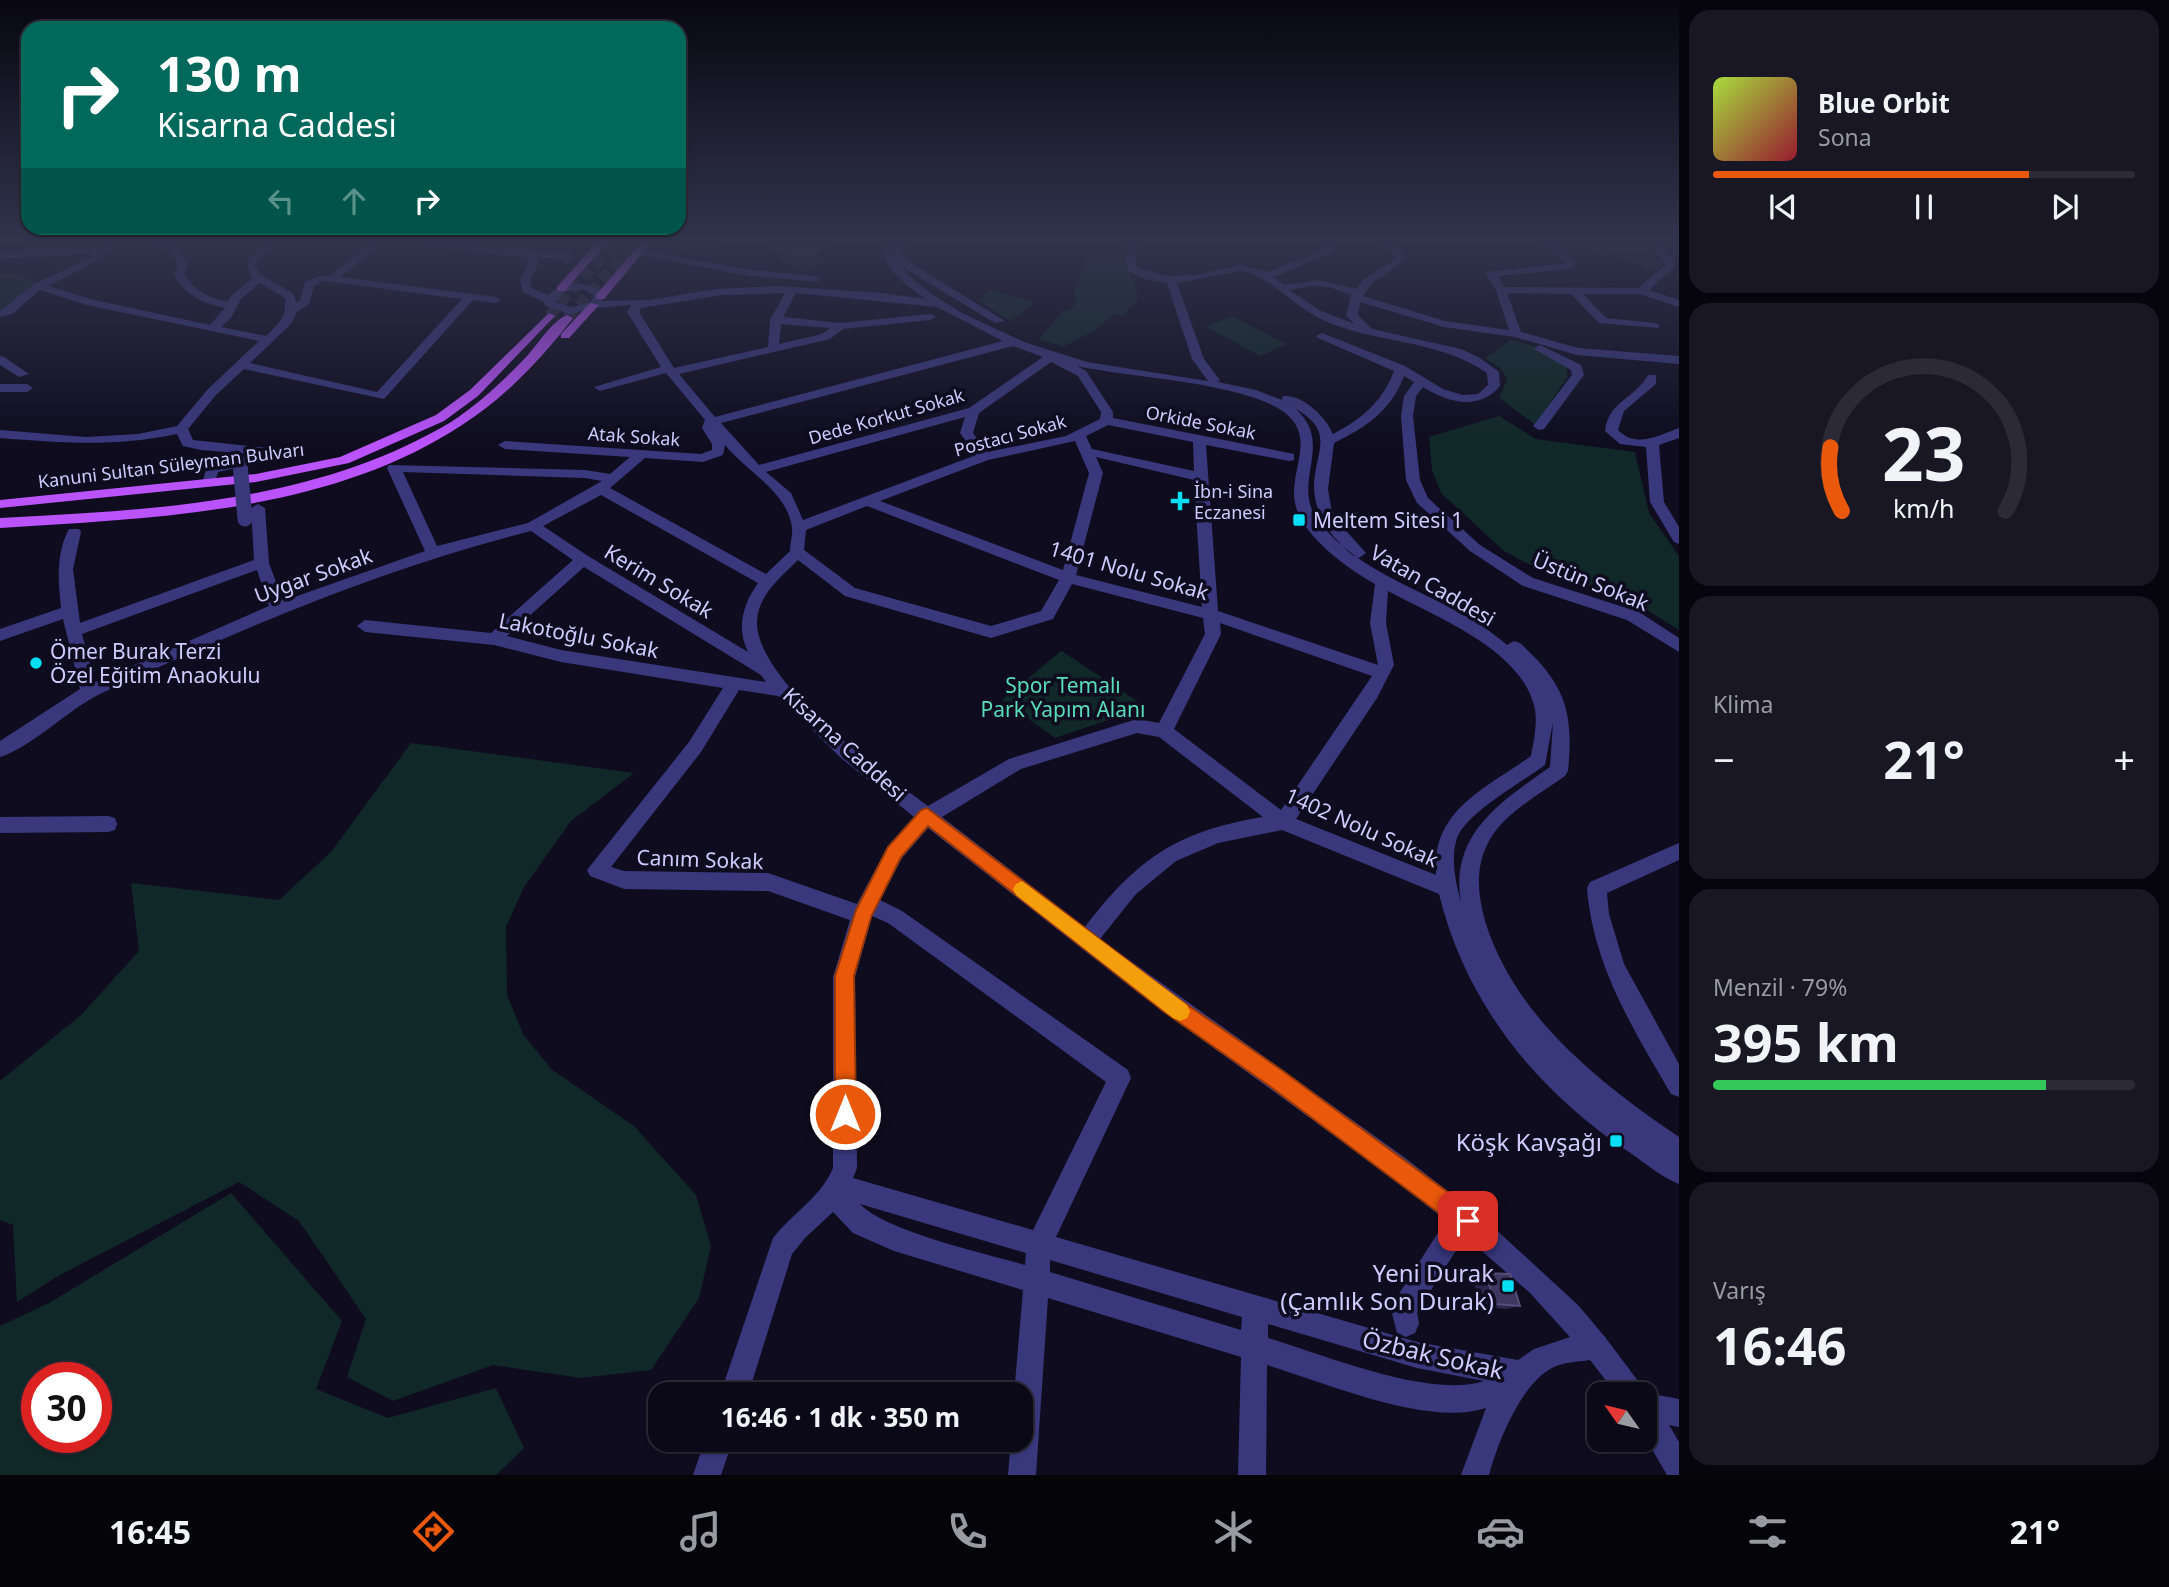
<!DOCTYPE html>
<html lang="tr">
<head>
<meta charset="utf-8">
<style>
	body { margin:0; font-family:"Noto Sans",sans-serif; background:#191724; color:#f1f3f6; height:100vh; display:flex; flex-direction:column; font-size:26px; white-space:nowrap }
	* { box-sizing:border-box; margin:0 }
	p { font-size:23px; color:#9a9aa1 }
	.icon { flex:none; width:38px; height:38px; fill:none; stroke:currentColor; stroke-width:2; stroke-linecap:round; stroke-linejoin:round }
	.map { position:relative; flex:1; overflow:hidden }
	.drawer { display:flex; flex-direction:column; gap:10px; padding:10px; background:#06050d; width:490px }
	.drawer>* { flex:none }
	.top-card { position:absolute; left:21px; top:21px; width:665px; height:214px; border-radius:21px; box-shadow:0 2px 5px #0004,0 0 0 2px #2b2a36; background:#00695c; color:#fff; overflow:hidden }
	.needle { width:46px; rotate:304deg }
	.buttons { position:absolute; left:1587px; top:1382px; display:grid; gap:14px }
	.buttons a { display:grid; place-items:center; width:70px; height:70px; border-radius:14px; background:#0b0917; box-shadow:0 2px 5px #0004,0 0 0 2px #2b2a36; font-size:35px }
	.speed { position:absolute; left:21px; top:1362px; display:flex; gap:14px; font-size:35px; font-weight:700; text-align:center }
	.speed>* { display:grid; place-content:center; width:91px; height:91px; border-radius:50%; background:#0b0917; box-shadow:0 2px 5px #0004,0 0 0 2px #2b2a36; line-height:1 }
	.speed .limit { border:10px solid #d22; background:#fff; color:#111 }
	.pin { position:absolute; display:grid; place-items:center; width:60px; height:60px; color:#fff; margin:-30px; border-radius:14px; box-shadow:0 4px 10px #0006 }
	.me { position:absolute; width:77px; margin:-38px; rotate:0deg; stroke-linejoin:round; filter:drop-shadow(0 0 5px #0008) }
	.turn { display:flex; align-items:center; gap:24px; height:147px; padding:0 21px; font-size:32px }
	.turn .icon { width:91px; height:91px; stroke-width:2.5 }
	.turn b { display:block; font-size:49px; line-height:60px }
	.lanes { display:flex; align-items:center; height:66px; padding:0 21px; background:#0003; justify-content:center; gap:35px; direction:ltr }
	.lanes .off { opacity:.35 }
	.big { font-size:52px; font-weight:700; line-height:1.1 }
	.drawer .tile { flex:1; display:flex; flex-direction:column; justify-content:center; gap:10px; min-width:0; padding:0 24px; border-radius:21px; background:#191724 }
	.drawer .dial { align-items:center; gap:0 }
	.dial svg { height:182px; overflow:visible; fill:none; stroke:#2b2a36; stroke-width:7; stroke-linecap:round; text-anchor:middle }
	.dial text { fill:#f1f3f6; stroke:none }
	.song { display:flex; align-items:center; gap:21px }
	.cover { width:84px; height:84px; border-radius:10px; background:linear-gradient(135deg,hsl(80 70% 55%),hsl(350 70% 35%)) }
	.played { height:7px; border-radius:4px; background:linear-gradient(90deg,#ea580c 75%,#2b2a36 75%) }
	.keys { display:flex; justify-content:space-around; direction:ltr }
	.heat { display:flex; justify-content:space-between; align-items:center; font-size:38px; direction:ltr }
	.charge { height:10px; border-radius:5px; background:linear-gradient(90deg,#34c759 79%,#2b2a36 0) }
	.trip { position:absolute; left:648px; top:1382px; width:385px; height:70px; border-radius:21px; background:#0b0917; box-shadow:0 2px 5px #0004,0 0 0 2px #2b2a36; font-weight:700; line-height:70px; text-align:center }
	.tab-bar { display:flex; height:112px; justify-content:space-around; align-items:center; background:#040409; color:#9a9aa1 }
	.tab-bar .icon { width:49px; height:49px }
	.tab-bar .active { color:#ea580c }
	.tab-bar b { font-size:32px; color:#f1f3f6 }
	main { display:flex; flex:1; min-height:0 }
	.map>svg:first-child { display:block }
</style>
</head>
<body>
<main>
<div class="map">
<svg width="1679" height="1475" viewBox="0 0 1679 1475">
	<rect width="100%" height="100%" fill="#0f0c1f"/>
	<g fill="#102827" fill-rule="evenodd">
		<path d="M36 239H107L71 250 20 252Z"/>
		<path d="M1534 239H1661L1650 252 1662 264 1655 270 1576 246 1568 248Z"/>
		<path d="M1119 254 1126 260C1128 274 1136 284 1138 299L1123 316 1115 313 1097 329 1063 347 1039 339 1062 312 1070 310 1077 302 1074 292 1087 258Z"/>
		<path d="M0 274H18L38 283 0 312Z"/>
		<path d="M991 290 1034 302 1011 322 978 300Z"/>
		<path d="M1232 316 1286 344 1260 356 1206 327Z"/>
		<path d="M1511 340 1532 346 1567 365V377L1536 425 1499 398 1507 379 1501 369 1485 358Z"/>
		<path d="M1499 416 1536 439 1635 452 1649 513 1679 556V630L1634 602 1534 567 1504 551 1441 493 1432 470 1429 437Z"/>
		<path d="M1061 651H1062L1146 707 1055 738 1002 700Z"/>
		<path d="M411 743 634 773 571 821 524 887 506 927 507 995 523 1034 551 1069 634 1126 696 1195 711 1246 699 1298 651 1370 581 1378 493 1365 393 1401 347 1377 366 1319 299 1221 239 1182 58 1276 17 1302 13 1225 0 1220V1081L81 1015 139 951 131 883 279 900 331 852Z"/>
		<path d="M231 1193 342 1321 316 1389 388 1418 496 1388 524 1448 496 1475H0V1326L49 1303ZM37 1377H96V1437H37Z"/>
	</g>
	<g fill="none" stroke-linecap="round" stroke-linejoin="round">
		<g stroke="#2c2940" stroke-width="11" stroke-dasharray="11 6" stroke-linecap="butt">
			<path d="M549 316 611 247"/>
			<path d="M567 318 630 248"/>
		</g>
		<g fill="#39387d" fill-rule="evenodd">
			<path d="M111 239H123C100 261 76 272 48 286L90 299 210 325 225 308C201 303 187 295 174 275L178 264 171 252 130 239H146L168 245 169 239H179L178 247 188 264 184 275C196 291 209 299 228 301L232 295 252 279 246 262C258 249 267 239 285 239L255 264 260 274 294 294 296 303 300 300 305 282 319 276H329L376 239H413L574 254 572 261 567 264 563 263V259L538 258 540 260 530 280 532 288 548 295C565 280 584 281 604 292L602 301 650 300 715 289 779 286 882 293 925 299C907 285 879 267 883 241L899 239 893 247 901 239H912L901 250 914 265 1005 321 995 323 906 269 895 256 909 276 933 295 962 313 1024 342 1087 362 1208 381 1192 359 1167 283 1145 279 1128 271 1125 260 1129 249 1122 239H1132L1139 249 1135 260 1137 267 1167 276 1195 275 1240 265 1268 272 1325 248 1318 239H1329L1337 246 1333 252 1274 277 1284 285 1320 280 1356 289 1364 279 1394 260 1395 256 1384 245 1372 239 1392 241 1404 253V261L1371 284 1363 296 1445 321 1509 330 1496 290 1486 274 1487 272 1566 263 1547 246 1520 239 1554 242 1577 262 1570 269 1498 276 1504 287 1638 288 1665 265 1654 249 1663 239H1674L1664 249 1676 265 1649 290 1679 300V307L1640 294H1583L1606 318 1655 323 1659 324V328L1599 323 1571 294 1507 293 1521 332 1578 348 1679 356V364L1577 355 1515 337 1444 327 1360 302 1358 315 1372 329 1461 349 1480 358 1499 372 1500 386C1479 411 1448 403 1423 387L1416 396 1413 416 1420 480 1428 498 1480 545 1533 578 1639 612 1679 638V652L1627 620 1523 586 1470 551 1417 503 1406 480 1401 416 1404 396 1414 382 1404 376C1391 411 1366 427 1334 443L1328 489 1331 507 1339 523 1366 553 1359 558C1349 555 1341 544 1334 537 1322 522 1314 505 1314 486 1315 451 1336 432 1296 409 1336 446 1288 484 1320 523 1369 584 1450 594 1507 645L1514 641 1520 643C1565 684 1574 711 1568 771L1565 776C1540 794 1504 813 1489 841 1474 869 1478 896 1486 924 1516 1018 1601 1084 1679 1137V1184C1661 1177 1645 1163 1629 1152 1536 1090 1466 1004 1439 894L1282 830 1218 843 1176 861 1136 894 1100 939 1404 1157 1491 1225 1578 1305 1605 1337 1647 1393 1679 1399V1427L1669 1425 1679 1442V1475H1667L1645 1437V1395H1617L1590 1360C1578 1362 1563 1362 1552 1368 1521 1384 1498 1442 1489 1475H1461L1486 1408C1428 1427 1326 1383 1267 1365L1266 1475H1238L1241 1357 1048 1298 1036 1475H1008L1011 1440H1020V1395H1014L1023 1290 894 1251 853 1233 833 1212 805 1238 792 1254 748 1395H720L773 1238C793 1213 821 1197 833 1168V977L850 920 768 891 624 889 590 876 587 870 689 742 723 688 561 662 494 645 365 632 357 626 365 620 491 633 573 560 531 531C381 569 243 628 104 692 69 708 34 746 0 757V741L80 689 63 619 0 641V629L61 608C58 581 56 553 69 529H79L81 532 73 569 80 623 254 560 251 508 258 504 265 508 269 563 283 601 425 551 387 468 389 465 585 470 610 474 630 457 505 449 498 445 505 441 701 454 712 450V444L702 428 705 420 666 373 600 391 594 387 661 367 627 312 631 305 594 308 569 314 546 306 544 302 523 292 520 280 529 261 522 257 385 242 340 277 496 297 501 300 496 303 473 300 384 399 244 369 216 395 188 429 193 440 296 451 303 455 301 458 201 450 183 446 177 434C115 447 63 443 0 438V430L86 437 138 434 177 426 208 389 259 341 87 305 40 290 12 314 0 317V311L34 284 88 259 93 254 0 259V253L99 247ZM1240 271C1265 272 1296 308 1323 320 1377 344 1438 339 1487 373L1488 385 1478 394 1463 395 1443 389 1405 366 1322 333 1316 336 1318 338 1394 371C1382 402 1363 418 1333 434 1326 417 1303 394 1283 396L1282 400 1256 390 1218 382 1220 380 1204 359 1177 283ZM324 281 462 299 377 392 250 363 291 324 297 312 309 304 314 286ZM260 283 285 298C287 317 279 323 266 336L221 327 231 318 241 299ZM1311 286 1329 287 1351 295 1346 316 1355 324 1321 311 1289 290ZM583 289 594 295 590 303 570 307 555 302 564 292ZM785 293 770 320 768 347 674 368 639 312 641 308 722 295ZM796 293 937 307 1003 341 715 417 679 374 830 339 843 329 930 320 936 317 930 314 840 323 783 317ZM781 324 830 328 822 334 779 344ZM1013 346 1043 357 969 408 759 465 721 423ZM1051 362 1078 376 1101 412 1100 419 1066 436 987 452 973 433 979 413ZM1077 366C1132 378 1242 382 1284 412 1319 438 1286 474 1296 507 1305 538 1348 569 1375 584L1370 623 1378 665 1218 611 1206 445 1289 461 1294 460V454L1113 418V412L1086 371ZM965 417 960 433 976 455 803 520 791 493 766 472ZM1108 425 1193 442 1194 471 1092 449 1086 436ZM1075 441 1089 473 1063 570 880 501 988 460ZM725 445C746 471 788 492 792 528 793 535 790 543 790 551L766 574 610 488 645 458 703 462 723 455ZM1096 457 1194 480 1202 607 1076 575 1103 473ZM403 472 585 478 602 481 528 523 437 546ZM601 495 758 583C743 604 736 628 748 652L588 556 543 526ZM867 506 1059 580 1041 611 991 626 855 588 804 550 806 530ZM798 560 845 596 991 638 1053 619 1072 584 1203 618 1205 634 1159 723 1137 719 1009 759 928 806C882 772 755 681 757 621 758 595 781 577 798 560ZM584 567 761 675 766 682 561 650 507 636ZM257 570 269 606 95 682 82 634ZM1388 591C1434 616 1516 647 1533 702 1539 719 1534 739 1531 756 1485 789 1431 810 1436 875L1296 819 1377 698 1394 665 1386 623ZM1220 623 1372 676 1281 810 1174 729 1221 634ZM739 690 778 696 841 758 914 817 888 846 857 904 768 873 624 871 611 867 701 752ZM1553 722 1550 767C1501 802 1449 834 1461 903 1456 883 1450 859 1457 838 1467 812 1522 782 1545 765ZM1137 733 1159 737 1263 817C1177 831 1137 859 1085 927L942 817 1021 769ZM928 828 1137 992 1387 1174 1453 1226 1441 1228 1395 1300 1391 1309 1397 1333 1406 1337 1415 1333 1419 1324 1417 1312 1459 1246 1463 1237 1460 1232 1530 1293 1570 1337 1534 1349 1518 1360 1417 1342 1056 1237 1131 1078 1128 1070 902 911 880 900 902 858ZM872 916 888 923 1106 1082 1033 1230 853 1178 857 1168 855 977ZM860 1204 1026 1253 1025 1265C984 1253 887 1232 860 1204ZM1050 1260 1242 1317 1241 1330 1050 1272ZM1268 1324 1417 1368 1484 1381C1429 1399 1325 1355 1268 1338Z"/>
			<path d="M643 250 744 269 816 276 821 279 816 282 744 275 639 255 638 253Z"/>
			<path d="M1540 345 1581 365 1584 375 1544 429 1539 430 1533 426 1572 375 1571 370 1536 350 1534 348Z"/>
			<path d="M0 356 4 357 29 374 19 377 0 365Z"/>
			<path d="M1648 375H1656V384L1624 411 1618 430C1637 449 1659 435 1679 428V438L1659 445 1664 502 1679 527V544L1674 542 1650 502 1646 447 1620 444 1605 431C1608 401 1636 398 1648 375Z"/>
			<path d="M0 384H27L33 388 27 392H0Z"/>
			<path d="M240 459 247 463 245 466 218 472 215 483H205L203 480 207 466Z"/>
			<path d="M108 816 115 818 117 824 115 830 108 832 0 833V817Z"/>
			<path d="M1679 843V860L1607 893 1609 914 1624 964 1679 1064V1097L1671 1094C1633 1029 1593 965 1587 888L1590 882Z"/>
			<path d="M705 1440H733L721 1475H693Z"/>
		</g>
		<g fill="#bb53fd" fill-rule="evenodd">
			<path d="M600 239H610L565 291H557V287Z"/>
			<path d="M644 239H654L604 299H596V295Z"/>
			<path d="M590 303 599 305 569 338H561V334Z"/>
			<path d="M549 313 555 316 553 318 478 396 444 421 349 463 256 482 0 508V500L256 474 340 457 436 415 470 390Z"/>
			<path d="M567 315 573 318C542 358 505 398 462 425 328 513 155 518 0 528V518C154 510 315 503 451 422 479 404 504 380 527 356 538 344 552 321 567 315Z"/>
		</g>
		<path stroke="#39387d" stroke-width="15" d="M240 463 245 519"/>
	</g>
	<g fill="#2c254c">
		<path d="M672 239H735L692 256 673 244Z"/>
		<path d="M769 239H816L828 261 816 265V268L799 272 769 249Z"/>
		<path d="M1485 1273 1520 1306 1506 1309 1482 1307 1472 1277Z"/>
	</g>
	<g fill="#191432">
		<path d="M690 239H735L692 256Z"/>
		<path d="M827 246 828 261 816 265V268L799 272 798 256Z"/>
	</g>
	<g fill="#3e375f" stroke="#554e78" stroke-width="2">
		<path d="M776 239H816L827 246 812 251 815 253 798 256Z"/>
		<path d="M1485 1273 1510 1274 1520 1306 1496 1304Z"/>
	</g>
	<linearGradient id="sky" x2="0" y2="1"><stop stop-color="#080711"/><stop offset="0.54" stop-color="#31344d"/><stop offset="1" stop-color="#31344d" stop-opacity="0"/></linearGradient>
	<rect width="1679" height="445" fill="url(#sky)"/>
	<path fill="#ea580c" stroke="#983908" stroke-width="2" d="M927 808 1176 997 1283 1071 1476 1213 1479 1221 1476 1229 1468 1233 1460 1229 1268 1085 1163 1011 928 826 901 857 871 917 854 976 856 1114 853 1122 845 1125 838 1122 835 1114V976L856 910 888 847 921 810Z"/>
	<path fill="#f59e0b" d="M1022 881 1187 1005 1190 1012 1187 1018 1180 1021 1173 1018 1016 895 1013 889 1016 884Z"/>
	<g fill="#03def2" stroke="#0f0c1f" stroke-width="2.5">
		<path d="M1176.5 490.5h7v7h7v7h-7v7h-7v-7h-7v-7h7z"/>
		<rect x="1292" y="513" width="14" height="14" rx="3.5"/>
		<circle cx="36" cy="663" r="7"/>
		<rect x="1609" y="1134" width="14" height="14" rx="3.5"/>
		<rect x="1501" y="1279" width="14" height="14" rx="3.5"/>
	</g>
	<g text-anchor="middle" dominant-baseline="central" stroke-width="7" stroke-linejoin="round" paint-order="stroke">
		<g font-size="18" fill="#d0cbfe" stroke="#0f0c1f">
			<text transform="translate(886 416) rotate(-16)">Dede Korkut Sokak</text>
			<text transform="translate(1201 422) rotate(11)">Orkide Sokak</text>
			<text transform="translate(1010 435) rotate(-15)">Postacı Sokak</text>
			<text transform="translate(634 436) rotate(4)">Atak Sokak</text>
			<text transform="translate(171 465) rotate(-7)">Kanuni Sultan Süleyman Bulvarı</text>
		</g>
		<g font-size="18" fill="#d0cbfe" stroke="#0f0c1f" text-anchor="start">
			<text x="1194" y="491">İbn-i Sina<tspan x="1194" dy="21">Eczanesi</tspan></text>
		</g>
		<g font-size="21" fill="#d0cbfe" stroke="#0f0c1f" text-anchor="start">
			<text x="1313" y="520">Meltem Sitesi 1</text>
			<text x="50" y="651">Ömer Burak Terzi<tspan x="50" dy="24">Özel Eğitim Anaokulu</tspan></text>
		</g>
		<g font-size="21" fill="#d0cbfe" stroke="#0f0c1f">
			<text transform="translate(1129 570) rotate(16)">1401 Nolu Sokak</text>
			<text transform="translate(313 575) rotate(-20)">Uygar Sokak</text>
			<text transform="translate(659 581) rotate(31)">Kerim Sokak</text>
			<text transform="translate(1591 581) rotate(22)">Üstün Sokak</text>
			<text transform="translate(1433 585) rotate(30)">Vatan Caddesi</text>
			<text transform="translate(579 635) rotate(11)">Lakotoğlu Sokak</text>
			<text transform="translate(845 744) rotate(42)">Kisarna Caddesi</text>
			<text transform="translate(1362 827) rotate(24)">1402 Nolu Sokak</text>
			<text transform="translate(700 859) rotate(2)">Canım Sokak</text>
		</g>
		<g font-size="21" fill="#59ddb9" stroke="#0f0c1f">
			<text x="1063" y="685">Spor Temalı<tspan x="1063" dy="24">Park Yapım Alanı</tspan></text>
		</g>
		<g font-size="24" fill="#d0cbfe" stroke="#0f0c1f" text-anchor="end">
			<text x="1602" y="1141">Köşk Kavşağı</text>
			<text x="1494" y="1272">Yeni Durak<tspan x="1494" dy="28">(Çamlık Son Durak)</tspan></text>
		</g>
		<g font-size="24" fill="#d0cbfe" stroke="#0f0c1f">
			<text transform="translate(1433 1354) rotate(13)">Özbak Sokak</text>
		</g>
	</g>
</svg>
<div class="buttons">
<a><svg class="needle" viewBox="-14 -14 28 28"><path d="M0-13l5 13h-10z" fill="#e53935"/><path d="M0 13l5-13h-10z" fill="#9a9aa1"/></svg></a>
</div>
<div class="speed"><div class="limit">30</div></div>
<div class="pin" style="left:1468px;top:1221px;background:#d93025"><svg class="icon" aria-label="arrive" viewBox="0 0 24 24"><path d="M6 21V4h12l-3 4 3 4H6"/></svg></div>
<svg class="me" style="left:845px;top:1114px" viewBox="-20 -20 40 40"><circle r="17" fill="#ea580c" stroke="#fff" stroke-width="3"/><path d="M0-11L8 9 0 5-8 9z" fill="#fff"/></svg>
<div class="trip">16:46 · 1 dk · 350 m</div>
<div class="top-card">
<div class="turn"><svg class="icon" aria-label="right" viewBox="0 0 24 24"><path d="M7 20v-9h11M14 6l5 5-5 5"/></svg><div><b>130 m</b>Kisarna Caddesi</div></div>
<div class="lanes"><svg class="icon off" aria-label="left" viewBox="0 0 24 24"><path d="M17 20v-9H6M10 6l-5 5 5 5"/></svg><svg class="icon off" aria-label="ahead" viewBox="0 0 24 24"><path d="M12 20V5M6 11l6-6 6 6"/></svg><svg class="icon" aria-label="right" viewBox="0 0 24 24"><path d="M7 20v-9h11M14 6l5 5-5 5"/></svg></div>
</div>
</div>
<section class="drawer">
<div class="tile">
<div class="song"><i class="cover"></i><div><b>Blue Orbit</b><p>Sona</p></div></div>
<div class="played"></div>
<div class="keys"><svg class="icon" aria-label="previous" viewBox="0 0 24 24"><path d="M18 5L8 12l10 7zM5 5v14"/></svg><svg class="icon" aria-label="pause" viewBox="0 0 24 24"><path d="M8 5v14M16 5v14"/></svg><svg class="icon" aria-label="next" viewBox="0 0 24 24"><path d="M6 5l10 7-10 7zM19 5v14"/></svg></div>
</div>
<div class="tile dial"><svg viewBox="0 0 100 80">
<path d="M14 69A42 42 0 1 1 86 69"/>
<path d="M14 69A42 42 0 0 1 9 41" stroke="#ea580c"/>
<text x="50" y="56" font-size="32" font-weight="700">23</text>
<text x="50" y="72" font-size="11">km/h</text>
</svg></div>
<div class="tile"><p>Klima</p>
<div class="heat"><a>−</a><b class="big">21°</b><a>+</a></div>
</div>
<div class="tile"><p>Menzil · 79%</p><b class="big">395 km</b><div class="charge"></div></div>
<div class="tile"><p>Varış</p><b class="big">16:46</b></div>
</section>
</main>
<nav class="tab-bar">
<b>16:45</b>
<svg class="icon active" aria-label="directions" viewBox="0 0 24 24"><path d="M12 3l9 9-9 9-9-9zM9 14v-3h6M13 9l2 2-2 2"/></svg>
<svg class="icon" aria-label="music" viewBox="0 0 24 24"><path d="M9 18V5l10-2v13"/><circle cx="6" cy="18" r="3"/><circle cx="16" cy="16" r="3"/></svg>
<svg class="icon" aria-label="phone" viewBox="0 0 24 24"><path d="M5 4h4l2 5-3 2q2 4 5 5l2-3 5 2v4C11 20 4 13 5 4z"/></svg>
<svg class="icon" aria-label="climate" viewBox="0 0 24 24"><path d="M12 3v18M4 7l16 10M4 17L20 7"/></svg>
<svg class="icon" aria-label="car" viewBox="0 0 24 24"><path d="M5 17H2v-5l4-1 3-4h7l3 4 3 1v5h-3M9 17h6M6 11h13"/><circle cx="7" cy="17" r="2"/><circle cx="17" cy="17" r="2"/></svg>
<svg class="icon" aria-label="filters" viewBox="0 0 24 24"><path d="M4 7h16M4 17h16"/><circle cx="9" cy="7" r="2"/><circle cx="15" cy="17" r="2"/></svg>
<b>21°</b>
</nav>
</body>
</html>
